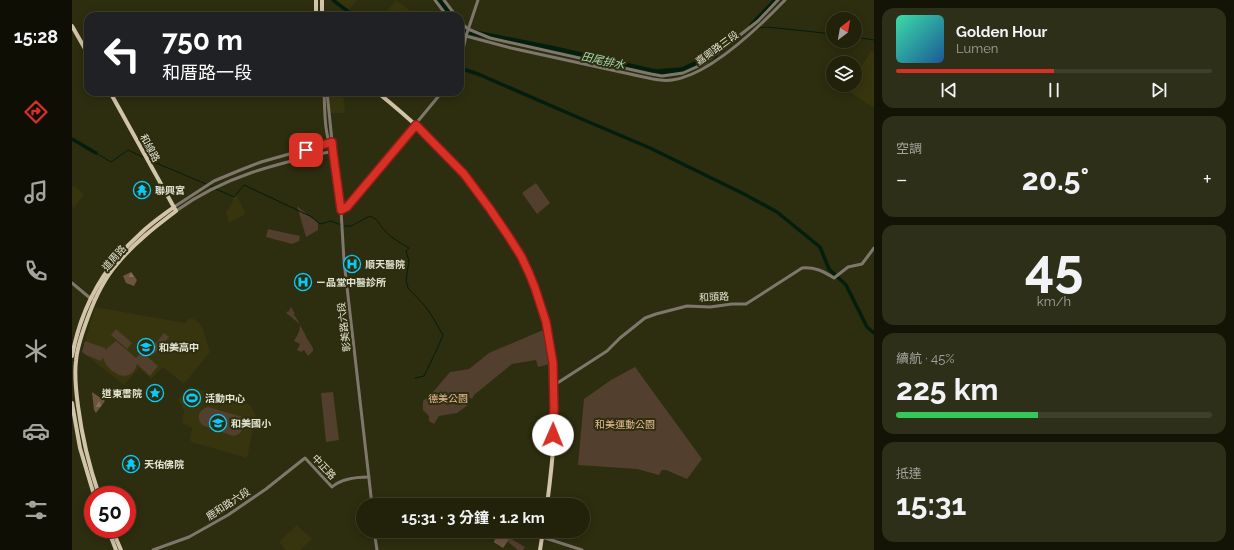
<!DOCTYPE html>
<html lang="zh-TW">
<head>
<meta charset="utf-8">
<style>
	body { margin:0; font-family:Raleway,"Noto Sans TC",sans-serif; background:#2e2f19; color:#f1f3f6; height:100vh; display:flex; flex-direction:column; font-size:15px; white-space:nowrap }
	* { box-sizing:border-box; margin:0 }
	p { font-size:13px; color:#a2a49d }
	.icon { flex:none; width:22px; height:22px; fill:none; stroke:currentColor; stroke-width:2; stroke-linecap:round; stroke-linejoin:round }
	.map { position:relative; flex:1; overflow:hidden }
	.panel { display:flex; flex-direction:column; gap:8px; padding:8px; background:#131306; width:360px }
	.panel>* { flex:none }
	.banner { position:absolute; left:12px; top:12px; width:380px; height:84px; border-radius:12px; box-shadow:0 2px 10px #0003,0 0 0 1px #3f3f2c; background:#202124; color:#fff; overflow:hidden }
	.needle { width:26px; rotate:31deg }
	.controls { position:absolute; left:754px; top:12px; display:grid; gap:8px }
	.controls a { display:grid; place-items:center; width:36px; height:36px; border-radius:50%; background:#22220b; box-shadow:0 2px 10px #0003,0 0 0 1px #3f3f2c; font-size:20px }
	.speed { position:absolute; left:12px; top:486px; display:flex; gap:8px; font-size:20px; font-weight:700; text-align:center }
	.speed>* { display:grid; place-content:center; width:52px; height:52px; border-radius:50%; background:#22220b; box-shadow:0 2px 10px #0003,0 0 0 1px #3f3f2c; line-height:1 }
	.speed .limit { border:6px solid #d22; background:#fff; color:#111 }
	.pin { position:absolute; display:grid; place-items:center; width:34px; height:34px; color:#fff; margin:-17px; border-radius:8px; box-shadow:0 2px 6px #0006 }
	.me { position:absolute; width:44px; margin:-22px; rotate:1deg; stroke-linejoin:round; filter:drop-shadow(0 0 3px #0008) }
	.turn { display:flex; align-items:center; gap:14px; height:84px; padding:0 12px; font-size:18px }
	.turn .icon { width:52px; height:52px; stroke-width:2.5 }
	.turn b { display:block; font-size:28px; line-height:34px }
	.big { font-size:30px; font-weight:700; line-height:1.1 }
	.panel .widget { flex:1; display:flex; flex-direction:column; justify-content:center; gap:6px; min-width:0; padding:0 14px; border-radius:12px; background:#2e2f19 }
	.panel .dial { align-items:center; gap:0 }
	.dial b { font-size:52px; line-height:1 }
	.song { display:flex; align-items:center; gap:12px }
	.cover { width:48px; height:48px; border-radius:6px; background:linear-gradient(135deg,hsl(160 70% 55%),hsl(210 70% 35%)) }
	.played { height:4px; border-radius:2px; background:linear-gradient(90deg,#d93025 50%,#3f3f2c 50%) }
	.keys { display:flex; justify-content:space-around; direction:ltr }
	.heat { display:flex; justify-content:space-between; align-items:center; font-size:22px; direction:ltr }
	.charge { height:6px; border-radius:3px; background:linear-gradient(90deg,#34c759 45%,#3f3f2c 0) }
	.trip { position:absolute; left:284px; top:498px; width:234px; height:40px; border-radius:20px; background:#22220b; box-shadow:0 2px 10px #0003,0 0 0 1px #3f3f2c; font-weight:700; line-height:40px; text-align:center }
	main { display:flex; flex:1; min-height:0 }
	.tabs { display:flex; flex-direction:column; width:72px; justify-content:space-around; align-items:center; background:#0e0e04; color:#a2a49d }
	.tabs .icon { width:28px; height:28px }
	.tabs .current { color:#d93025 }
	.tabs b { font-size:18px; color:#f1f3f6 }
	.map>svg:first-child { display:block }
</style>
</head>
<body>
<main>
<nav class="tabs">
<b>15:28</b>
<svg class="icon current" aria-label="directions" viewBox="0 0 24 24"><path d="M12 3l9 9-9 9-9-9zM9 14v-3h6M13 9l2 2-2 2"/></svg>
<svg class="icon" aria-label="music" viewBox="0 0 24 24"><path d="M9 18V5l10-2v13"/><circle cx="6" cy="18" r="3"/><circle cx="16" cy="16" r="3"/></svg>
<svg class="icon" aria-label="phone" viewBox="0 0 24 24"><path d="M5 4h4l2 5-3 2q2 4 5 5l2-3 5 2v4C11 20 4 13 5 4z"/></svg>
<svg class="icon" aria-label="climate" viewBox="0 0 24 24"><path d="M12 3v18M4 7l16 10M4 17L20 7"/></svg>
<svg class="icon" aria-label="car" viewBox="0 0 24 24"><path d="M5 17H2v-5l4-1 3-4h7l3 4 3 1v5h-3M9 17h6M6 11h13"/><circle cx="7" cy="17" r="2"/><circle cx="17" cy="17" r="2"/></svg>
<svg class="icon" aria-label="filters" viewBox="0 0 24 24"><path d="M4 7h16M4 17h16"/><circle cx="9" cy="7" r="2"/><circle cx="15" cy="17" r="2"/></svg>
</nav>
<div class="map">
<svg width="802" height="550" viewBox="0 0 802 550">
	<defs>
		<pattern id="forest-firs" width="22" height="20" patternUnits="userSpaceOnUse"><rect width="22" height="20" fill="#6d543f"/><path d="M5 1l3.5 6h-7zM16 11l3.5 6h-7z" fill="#826c5a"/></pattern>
	</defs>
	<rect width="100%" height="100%" fill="#2d2d0f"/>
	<g fill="#36350e">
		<path d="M263 0H285L276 11Z"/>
		<path d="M324 0 337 10 333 16H311Z"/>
		<path d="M799 51 802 52V108L775 90 778 85H783V77Z"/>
		<path d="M257 92H271L273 113H258Z"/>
		<path d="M2 186 12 194 2 208 0 206V187Z"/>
		<path d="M164 194 174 214 157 223 154 212 160 203 161 198Z"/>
		<path d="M23 307 113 323 117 318 122 319 128 324 131 329 138 352 112 384 91 367 79 379 67 368 52 385 10 352Z"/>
		<path d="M117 387 136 391 175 403 179 406 184 416 175 458 119 442 118 438 120 428 110 423 112 411 106 400Z"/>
		<path d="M225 525 240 539 228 550H214L207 542Z"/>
	</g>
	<g fill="#523f2e">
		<path d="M464 183 478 203 465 214 450 193Z"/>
		<path d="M225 206 246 223V230L234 237Z"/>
		<path d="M196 229 228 236 227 241 220 244 194 237Z"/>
		<path d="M219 307 223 314H221L223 316 228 324 214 313 216 311 218 312 217 310Z"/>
		<path d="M228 325 234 336V337L241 348V351L236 356 232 350 229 352 225 350 228 344 222 341 227 332Z"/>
		<path d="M44 329 60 343 55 349 39 335Z"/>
		<path d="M471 330 478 364 466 367 464 360 440 364 402 395 400 399 394 396 391 402 396 405 385 413 367 416 362 424 357 421V416L351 410V401L361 392 378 372 397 369 417 353Z"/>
		<path d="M92 333 97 337 82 354 78 350Z"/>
		<path d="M13 341 33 348V350L44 341 64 358 70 352 86 366 78 376 65 364C59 387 34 372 31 357L29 361 14 355 10 352Z"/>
		<path d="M563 367 630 459 615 479 594 470H590L587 475 565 469 506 465 512 399 539 380Z"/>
		<path d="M115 389 129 394 125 407 110 402Z"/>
		<path d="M261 392 267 440 254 442 249 393Z"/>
		<path d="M136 407 174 418 173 422 171 421C172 429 169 435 161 436L130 425C124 418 126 410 136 407Z"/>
		<path d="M438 538 453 547 451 550H446L436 542Z"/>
	</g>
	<g fill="url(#forest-firs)">
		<path d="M59 272 65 280 62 286 54 283 51 276Z"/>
		<path d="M20 392 33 401 24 413 22 410Z"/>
		<path d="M426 531 438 538 431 548 422 542Z"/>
	</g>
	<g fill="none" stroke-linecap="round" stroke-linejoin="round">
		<g stroke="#041e0e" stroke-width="1">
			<path d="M687 28 695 27 761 34"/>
			<path d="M783 37 802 40"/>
			<path d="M24 153 39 162 56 150 73 158"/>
			<path d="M77 160 141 187"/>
			<path d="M144 189 162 197 172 185 240 217 248 224 259 221 269 225"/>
			<path d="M272 226H279L298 216C308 220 306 224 313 231 320 238 328 243 337 248L334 251 337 261 334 280 336 288 353 306 360 316 371 335 366 347 352 376 343 378"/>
		</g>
		<g stroke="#041e0e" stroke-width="3.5">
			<path d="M261 0 282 16"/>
			<path d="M679 25 703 0"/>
			<path d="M388 68 406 74 505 117 578 148 672 194 705 212 748 247 757 269 774 285 795 327 802 333"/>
			<path d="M0 139 24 153"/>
		</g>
		<g stroke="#041e0e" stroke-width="5.5">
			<path d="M367 0 380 16"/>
			<path d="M388 26 391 30 408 34 478 48 583 72 610 70 643 55"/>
		</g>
		<g stroke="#7e776b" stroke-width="3">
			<path d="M363 0 375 16"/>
			<path d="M372 0 384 16"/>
			<path d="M388 22 396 29 418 38 579 74 590 76 611 73 631 64 686 21 706 0"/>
			<path d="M388 31 394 36 439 48 567 76C578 78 589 82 600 80 638 75 687 27 713 0"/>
			<path d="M388 63 394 36 406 0"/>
			<path d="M252 92C253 111 252 133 260 150"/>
			<path d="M255 92 261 151 269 210 272 261 300 505"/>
			<path d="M102 207 142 181 166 171 189 162 260 142"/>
			<path d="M269 210 275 207 370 92"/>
			<path d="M104 211C152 176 204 164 261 151"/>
			<path d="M0 283 18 298 23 300"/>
			<path d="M482 384 487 382 535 351 548 338 573 318 584 314 615 306 638 307 660 304H674L730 268C743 267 751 271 762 278L776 267 790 264 802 248"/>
			<path d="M302 531 305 550"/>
			<path d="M470 537 510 550"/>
			<path d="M81 550 117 537 156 515 194 489 233 458 260 487C269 479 286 477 297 477"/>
		</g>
		<g stroke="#d1c4a9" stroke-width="4">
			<path d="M244 16V0"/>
			<path d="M250 16V0"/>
			<path d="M0 26 16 54"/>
			<path d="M305 92C336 117 365 143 391 173 406 190 419 210 431 229 437 238 444 247 450 257 467 287 477 329 481 363 486 410 481 459 475 505"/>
			<path d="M0 356C9 308 31 267 68 234 78 224 90 216 102 207"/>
			<path d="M0 403 8 448 22 495"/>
			<path d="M27 495C17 466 10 437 6 406 4 391 2 376 4 361 5 346 11 331 16 317 23 298 32 279 45 264 62 243 83 227 104 211L38 92"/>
			<path d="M36 529 44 550"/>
			<path d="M40 529 49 550"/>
			<path d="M468 550 471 531"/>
		</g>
	</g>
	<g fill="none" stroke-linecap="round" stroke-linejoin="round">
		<g stroke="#8d1f18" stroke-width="10">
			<path id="route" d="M234 150 260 142 261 152 269 210 275 207 344 125 392 174 418 209 437 237 449 256 457 273 463 288 474 322 481 363 482 408 481 435"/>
		</g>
		<use href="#route" stroke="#d93025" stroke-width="7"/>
	</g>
	<defs>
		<g id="temple-ring" transform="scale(0.9)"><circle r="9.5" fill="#2d2d0f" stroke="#09cafa" stroke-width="1.5"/><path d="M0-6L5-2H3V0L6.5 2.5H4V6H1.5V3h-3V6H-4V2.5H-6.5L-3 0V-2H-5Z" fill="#09cafa"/></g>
		<g id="hospital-ring" transform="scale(0.9)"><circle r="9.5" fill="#2d2d0f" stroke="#09cafa" stroke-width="1.5"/><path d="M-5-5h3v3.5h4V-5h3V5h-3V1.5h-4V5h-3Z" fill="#09cafa"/></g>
		<g id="school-ring" transform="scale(0.9)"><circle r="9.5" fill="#2d2d0f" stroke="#09cafa" stroke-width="1.5"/><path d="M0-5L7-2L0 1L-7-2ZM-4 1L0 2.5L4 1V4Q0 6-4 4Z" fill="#09cafa"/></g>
		<g id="sight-ring" transform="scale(0.9)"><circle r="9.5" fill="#2d2d0f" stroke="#09cafa" stroke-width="1.5"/><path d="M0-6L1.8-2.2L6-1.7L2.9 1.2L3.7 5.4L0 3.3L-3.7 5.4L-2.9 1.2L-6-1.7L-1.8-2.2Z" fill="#09cafa"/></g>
		<g id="stadium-ring" transform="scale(0.9)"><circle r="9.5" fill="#2d2d0f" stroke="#09cafa" stroke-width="1.5"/><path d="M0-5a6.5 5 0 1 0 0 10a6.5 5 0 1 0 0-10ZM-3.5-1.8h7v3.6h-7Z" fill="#09cafa"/></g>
	</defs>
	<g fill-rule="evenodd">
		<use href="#temple-ring" x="70" y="190"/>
		<use href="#hospital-ring" x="280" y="264"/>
		<use href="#hospital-ring" x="231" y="282"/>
		<use href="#school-ring" x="74" y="347"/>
		<use href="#sight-ring" x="83" y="393"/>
		<use href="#stadium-ring" x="120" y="398"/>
		<use href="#school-ring" x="146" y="423"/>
		<use href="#temple-ring" x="59" y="464"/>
	</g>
	<g text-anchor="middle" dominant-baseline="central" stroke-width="4" stroke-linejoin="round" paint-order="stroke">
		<g font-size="10" fill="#e3e3d2" stroke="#2d2d0f">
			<text transform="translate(645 48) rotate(-36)">嘉卿路三段</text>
			<text transform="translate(78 148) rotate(61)">和線路</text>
			<text transform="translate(42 258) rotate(-49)">道周路</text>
			<text transform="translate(642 297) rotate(-3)">和頭路</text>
			<text transform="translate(272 327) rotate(-97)">彰美路六段</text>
			<text transform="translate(252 467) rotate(47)">中正路</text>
			<text transform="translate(156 504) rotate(-33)">鹿和路六段</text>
		</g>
		<g font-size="10" font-weight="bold" fill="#e3e3d2" stroke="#2d2d0f" text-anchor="start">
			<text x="83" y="190">聯興宮</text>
			<text x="293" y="264">順天醫院</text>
			<text x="244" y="282">ㄧ品堂中醫診所</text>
			<text x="87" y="347">和美高中</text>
			<text x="70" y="393" text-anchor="end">道東書院</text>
			<text x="133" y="398">活動中心</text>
			<text x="159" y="423">和美國小</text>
			<text x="72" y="464">天佑佛院</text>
		</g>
		<g font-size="10" fill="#eabb93" stroke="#2d2d0f">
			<text x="376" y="398">德美公園</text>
			<text x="553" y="424">和美運動公園</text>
		</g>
		<g font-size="11" font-style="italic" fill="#a4d9b4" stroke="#2d2d0f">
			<text transform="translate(531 61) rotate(12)">田尾排水</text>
		</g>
	</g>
</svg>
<div class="controls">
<a><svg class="needle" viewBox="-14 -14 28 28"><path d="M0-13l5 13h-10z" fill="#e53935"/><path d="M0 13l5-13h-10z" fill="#a2a49d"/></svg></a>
<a><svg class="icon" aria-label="layers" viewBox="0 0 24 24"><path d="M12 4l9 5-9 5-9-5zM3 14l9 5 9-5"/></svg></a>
</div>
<div class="speed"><div class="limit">50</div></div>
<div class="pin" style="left:234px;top:150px;background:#d93025"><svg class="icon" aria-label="arrive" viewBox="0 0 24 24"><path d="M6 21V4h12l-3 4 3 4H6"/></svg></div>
<svg class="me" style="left:481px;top:435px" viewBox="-20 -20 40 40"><circle r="19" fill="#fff"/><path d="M0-13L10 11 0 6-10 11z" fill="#d93025"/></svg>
<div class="trip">15:31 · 3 分鐘 · 1.2 km</div>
<div class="banner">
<div class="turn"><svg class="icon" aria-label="left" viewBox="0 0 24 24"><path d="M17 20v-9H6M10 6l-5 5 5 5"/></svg><div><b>750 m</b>和厝路一段</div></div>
</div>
</div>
<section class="panel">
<div class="widget">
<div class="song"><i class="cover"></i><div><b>Golden Hour</b><p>Lumen</p></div></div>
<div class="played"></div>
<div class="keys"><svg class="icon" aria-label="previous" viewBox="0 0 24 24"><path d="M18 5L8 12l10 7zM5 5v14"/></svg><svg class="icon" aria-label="pause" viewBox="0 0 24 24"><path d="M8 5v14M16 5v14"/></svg><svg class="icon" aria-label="next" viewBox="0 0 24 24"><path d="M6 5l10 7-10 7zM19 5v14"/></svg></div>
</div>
<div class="widget"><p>空調</p>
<div class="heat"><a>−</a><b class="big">20.5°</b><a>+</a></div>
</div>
<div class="widget dial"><b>45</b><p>km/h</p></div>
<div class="widget"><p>續航 · 45%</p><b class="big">225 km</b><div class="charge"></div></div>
<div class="widget"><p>抵達</p><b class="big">15:31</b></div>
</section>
</main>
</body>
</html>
